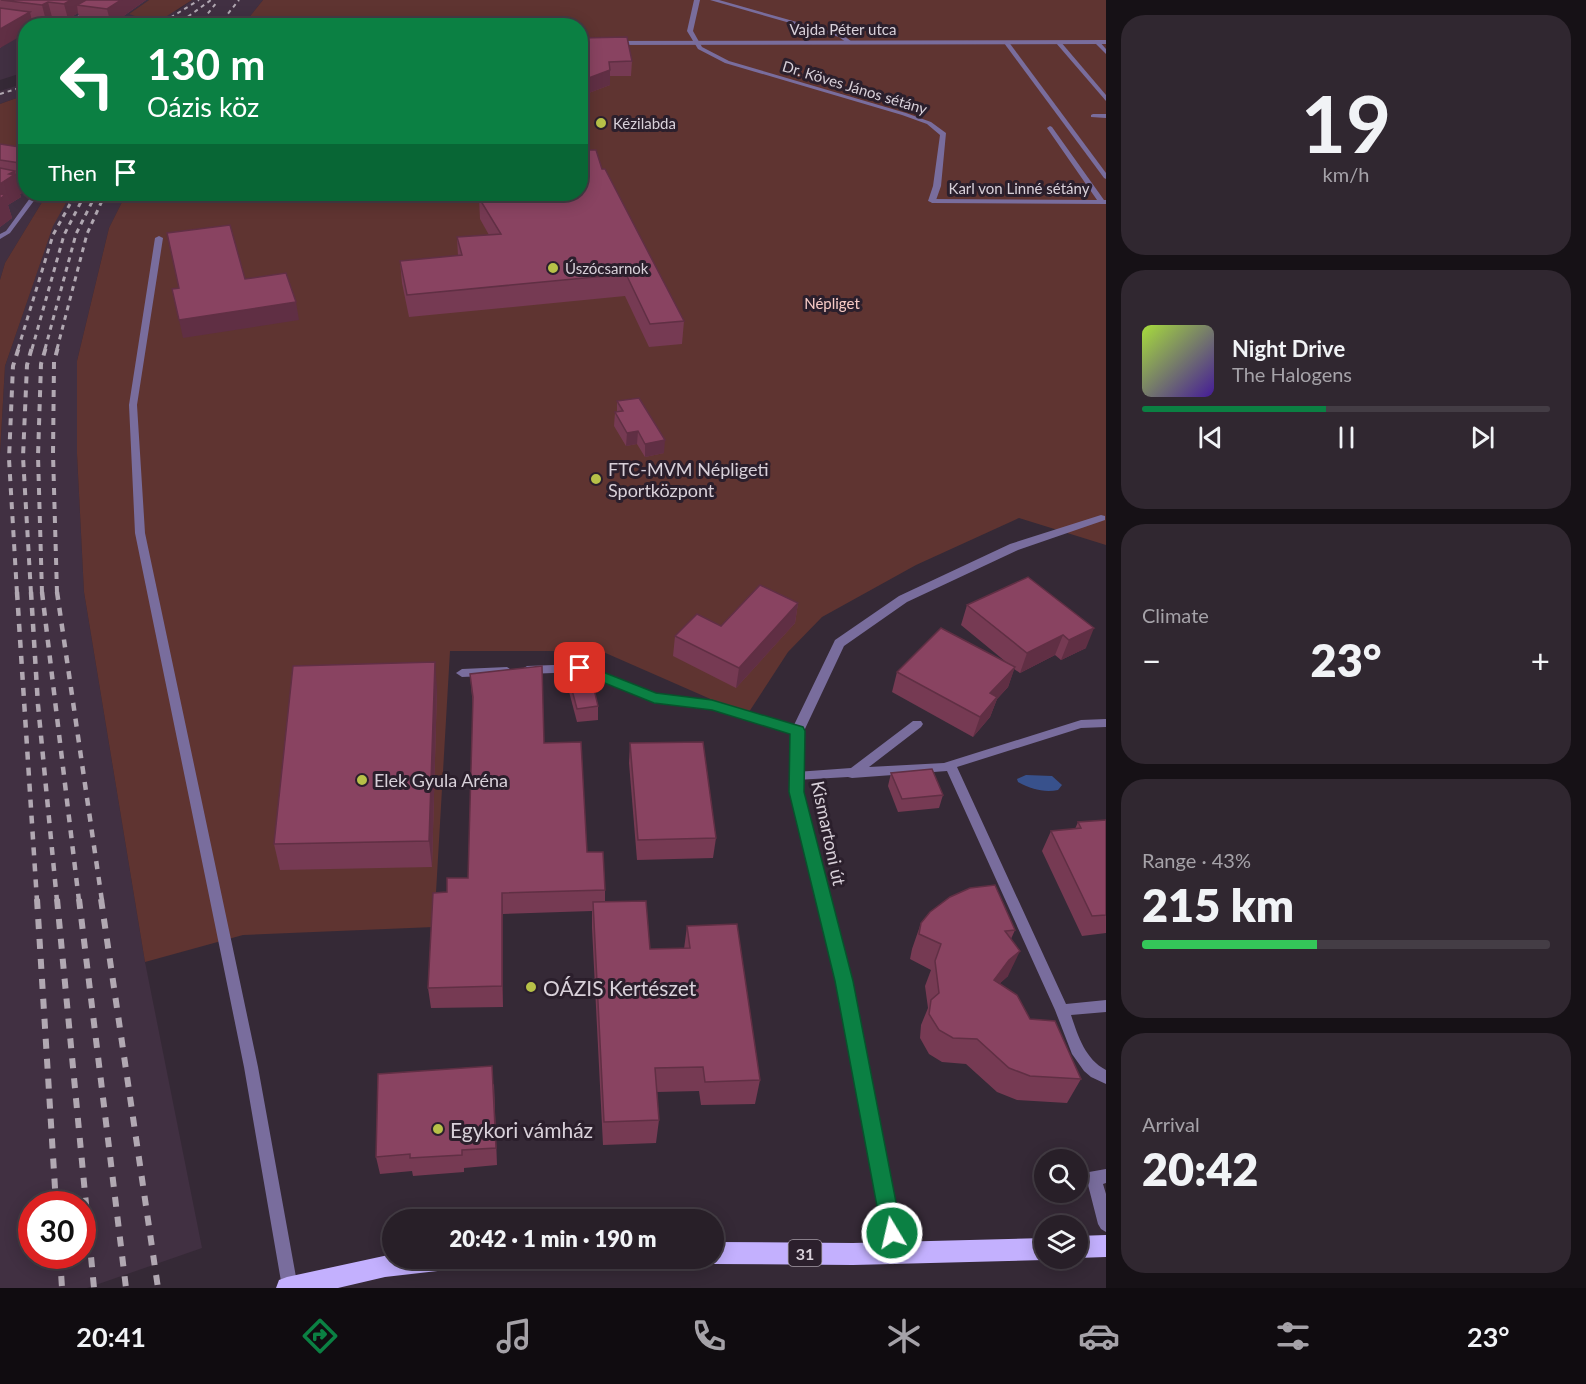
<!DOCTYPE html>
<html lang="en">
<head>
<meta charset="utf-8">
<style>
	body { margin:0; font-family:Lato,sans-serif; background:#302730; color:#f1f3f6; height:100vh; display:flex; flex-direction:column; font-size:22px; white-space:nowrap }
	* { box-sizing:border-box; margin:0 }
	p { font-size:20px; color:#a5a2a8 }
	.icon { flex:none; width:33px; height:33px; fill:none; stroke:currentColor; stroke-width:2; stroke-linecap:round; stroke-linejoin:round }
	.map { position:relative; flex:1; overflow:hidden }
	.side { display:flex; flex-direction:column; gap:15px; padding:15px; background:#161116; width:480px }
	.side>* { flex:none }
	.guide { position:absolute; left:18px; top:18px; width:570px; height:183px; border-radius:24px; box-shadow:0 3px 15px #0003,0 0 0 2px #443d45; background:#0b8043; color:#fff; overflow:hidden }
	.tools { position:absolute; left:1034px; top:1149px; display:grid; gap:12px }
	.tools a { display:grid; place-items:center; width:54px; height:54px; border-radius:50%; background:#281f28; box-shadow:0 3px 15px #0003,0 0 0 2px #443d45; font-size:30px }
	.speed { position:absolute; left:18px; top:1191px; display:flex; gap:12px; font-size:30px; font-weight:700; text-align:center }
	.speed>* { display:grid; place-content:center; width:78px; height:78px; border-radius:50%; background:#281f28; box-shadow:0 3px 15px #0003,0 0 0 2px #443d45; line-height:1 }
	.speed .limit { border:9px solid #d22; background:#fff; color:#111 }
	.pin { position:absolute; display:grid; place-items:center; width:51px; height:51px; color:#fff; margin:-26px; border-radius:12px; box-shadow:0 3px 9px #0006 }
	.me { position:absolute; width:66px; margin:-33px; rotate:351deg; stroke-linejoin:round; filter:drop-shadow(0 0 4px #0008) }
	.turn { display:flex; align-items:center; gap:21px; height:126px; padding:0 30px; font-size:27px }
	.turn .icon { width:78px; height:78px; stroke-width:2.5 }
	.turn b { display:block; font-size:42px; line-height:51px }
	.then { display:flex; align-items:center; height:57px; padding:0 30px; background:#0003; gap:12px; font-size:22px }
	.big { font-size:45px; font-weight:800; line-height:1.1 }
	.side .tile { flex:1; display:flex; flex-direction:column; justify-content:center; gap:9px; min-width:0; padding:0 21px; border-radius:24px; background:#302730 }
	.side .dial { align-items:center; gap:0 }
	.dial b { font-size:78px; line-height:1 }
	.song { display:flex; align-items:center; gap:18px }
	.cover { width:72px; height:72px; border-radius:9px; background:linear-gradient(135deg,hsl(80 70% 55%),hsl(260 70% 35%)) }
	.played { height:6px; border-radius:3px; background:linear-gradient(90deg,#0b8043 45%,#443d45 45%) }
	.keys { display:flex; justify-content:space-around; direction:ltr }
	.heat { display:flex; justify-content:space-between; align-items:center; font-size:33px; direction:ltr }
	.charge { height:9px; border-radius:4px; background:linear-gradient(90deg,#34c759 43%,#443d45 0) }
	.trip { position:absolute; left:382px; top:1209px; width:342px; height:60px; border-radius:30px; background:#281f28; box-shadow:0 3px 15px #0003,0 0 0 2px #443d45; font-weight:800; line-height:60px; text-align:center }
	.menu { display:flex; height:96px; justify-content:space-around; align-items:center; background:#100c10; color:#a5a2a8 }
	.menu .icon { width:42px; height:42px }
	.menu .on { color:#0b8043 }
	.menu b { font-size:27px; color:#f1f3f6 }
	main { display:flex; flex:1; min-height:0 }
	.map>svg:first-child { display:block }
</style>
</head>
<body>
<main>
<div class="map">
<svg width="1106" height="1288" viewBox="0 0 1106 1288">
	<rect width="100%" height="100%" fill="#352936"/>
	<g fill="#413042" fill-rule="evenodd">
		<path d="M0 0H149L129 14 177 11 192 0H263L243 25 26 26 25 72 0 80Z"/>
		<path d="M25 83V95L0 104V91Z"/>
		<path d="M0 162 25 167 26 194H47L5 263 0 280Z"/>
		<path d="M71 194H126L109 228 77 361V454L84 592 145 962 202 1248 87 1288H0V453L5 366 53 225ZM32 1204H82V1256H32Z"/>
	</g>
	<g fill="#5f3431">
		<path d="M149 0H192L156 23 129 14Z"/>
		<path d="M263 0H1106V545L1019 518 916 565 822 617 788 652 747 715 601 651H450L434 927 243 935 145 962 84 592 77 454V361L109 228 126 194H580V26L243 25Z"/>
		<path d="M25 95V167L0 162V104Z"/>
		<path d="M47 194H71L53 226 5 366 0 453V280L5 263Z"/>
	</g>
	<path fill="#38518c" d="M1026 775 1052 776 1062 785 1058 790C1044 793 1031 789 1018 782L1017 779Z"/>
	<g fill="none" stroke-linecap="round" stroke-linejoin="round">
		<g fill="#796d9d" fill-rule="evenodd">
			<path d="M102 0H109L68 26H62Z"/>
			<path d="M710 0H719L843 35 852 42 847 43 839 37Z"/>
			<path d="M1004 41H1008L1106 173V179L1104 178 1004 43Z"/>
			<path d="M1056 41H1060L1106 95V101L1056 43Z"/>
			<path d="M1095 41H1099L1106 49V54L1095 43Z"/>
			<path d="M1093 114H1106V118L1091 117V115Z"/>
			<path d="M1050 126 1052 127 1104 200H1106V204L932 203 929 201 932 199 1097 200 1047 128Z"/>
			<path d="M0 183 26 187V191L0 187Z"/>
			<path d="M33 194H39L10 233 0 239V234L6 231Z"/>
			<path d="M159 236 163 238 137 405 145 533 258 1067 298 1288 282 1287 244 1067 135 533 129 405 155 238Z"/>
			<path d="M1106 719V727L1081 728 957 767 1066 1004 1106 1000V1012L1071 1015C1078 1036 1085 1059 1106 1070V1084L1091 1077 1084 1071 1072 1054 1055 1010 947 771 852 778 848 777 796 780 792 779 790 776 792 773 796 772 851 768 913 721H921L923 724 921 727 869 767 944 763 1081 720Z"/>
			<path d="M1106 1169V1183L1103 1184 1106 1194V1232L1101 1229 1098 1224 1086 1177 1089 1172Z"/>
		</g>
		<g fill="#796d9d" fill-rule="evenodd">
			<path d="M694 0H700L693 31 702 47 729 61 906 113 931 122 946 133 941 186 935 203 928 201 933 186 940 135 927 124 902 115 725 63 698 49 687 31Z"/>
			<path d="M1101 515 1105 516V520L1018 550 907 602 844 646 804 731V792L852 981 904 1253 901 1259 895 1262 889 1259 886 1253 836 981 790 792 792 734 712 710 654 703 579 672 527 674 521 670 527 666 580 664 656 694 712 700 794 725 835 640 899 596 1010 544Z"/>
			<path d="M507 667 513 671 507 675 462 677 456 673 462 669Z"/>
		</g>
		<g fill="#796d9d" fill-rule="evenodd">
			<path d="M0 16 53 24 56 26H38L0 20Z"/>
			<path d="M1106 40V44L580 45V41Z"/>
		</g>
		<g fill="#c3b0fe" fill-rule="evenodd">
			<path d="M1106 1235V1257L1077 1258V1236Z"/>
			<path d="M1044 1238V1258H1048L1044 1260 853 1265 714 1264 705 1258H714V1242L853 1243Z"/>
			<path d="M393 1254V1258H466L463 1266 455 1269 385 1277 338 1288H276L279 1280 287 1277Z"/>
		</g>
		<g stroke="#b1a8b2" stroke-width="2" stroke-dasharray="4 4" stroke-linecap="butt">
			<path d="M157 26 199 0"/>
			<path d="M175 26 211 0"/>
			<path d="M198 26 217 2"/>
			<path d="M218 26 239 0"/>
			<path d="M0 94 26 86"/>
		</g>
		<g stroke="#b1a8b2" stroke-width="3" stroke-dasharray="5 5" stroke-linecap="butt">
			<path d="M18 349 53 235 70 204"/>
			<path d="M32 349 64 235 85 194"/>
			<path d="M45 349 76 234 96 194"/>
			<path d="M57 349 87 234 105 194"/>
		</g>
		<g stroke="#b1a8b2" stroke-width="4" stroke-dasharray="7 7" stroke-linecap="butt">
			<path d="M17 593 9 459 13 366 19 347"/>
			<path d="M31 593 23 457 27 365 32 347"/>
			<path d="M42 593 38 456 41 364 46 347"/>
			<path d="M57 593 53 454 54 362 58 347"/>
		</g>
		<g stroke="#b1a8b2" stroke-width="4.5" stroke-dasharray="8 8" stroke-linecap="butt">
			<path d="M17 592 37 901"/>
			<path d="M31 592 38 705 57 901"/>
			<path d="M42 592 79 901"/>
			<path d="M57 592 102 901"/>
		</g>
		<g stroke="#b1a8b2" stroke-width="6" stroke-dasharray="10 10" stroke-linecap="butt">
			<path d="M37 899 56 1204"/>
			<path d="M57 899 94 1288"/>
			<path d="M79 899 126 1288"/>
			<path d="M101 899 158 1288"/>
			<path d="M60 1256 62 1288"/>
		</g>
	</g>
	<g fill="#763a53">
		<path d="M0 0H146L111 25 80 21 78 13 68 19 52 17 46 21 32 19 0 48Z"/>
		<path d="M580 38 632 61 631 76H610V85L586 94H580Z"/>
		<path d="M0 144 26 148V185L19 184 22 193 20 194 21 197 8 205 12 218 0 227Z"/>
		<path d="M580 150 602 169 684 321 682 344 649 347 625 296 409 317 402 283 400 261 458 256 457 237 489 235 480 219 479 198 485 197 483 194H580Z"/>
		<path d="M617 401 664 453 645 457 637 444 626 446 614 426 615 412H617Z"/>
		<path d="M1028 577 1086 648 1061 660 1055 655 1020 673 1014 669 1008 687 997 699 990 717 973 737 892 692 897 672 1006 662 961 625 967 605Z"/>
		<path d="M798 603 795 623 736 688 673 656 675 636 721 626Z"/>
		<path d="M567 671 598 706V720L577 722 567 684Z"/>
		<path d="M470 674 544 743 587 852 605 890V902L650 949H684L687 926 760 1080 755 1104 701 1105 699 1091 657 1092 659 1120 656 1143 603 1145 592 928V911L503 914V1007L431 1008 428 988 447 892 468 878 473 708Z"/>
		<path d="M437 689 432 867 280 870 274 844Z"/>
		<path d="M630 743 716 838 713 858 637 860 629 763Z"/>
		<path d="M891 773 943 795 939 808 898 812 888 786Z"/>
		<path d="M1106 820V933L1082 936 1042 851 1051 831 1075 829 1078 822Z"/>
		<path d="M921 923 1015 930 1011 939 1008 976 999 984 1081 1079 1067 1103 1017 1100 997 1092 966 1064 942 1062 929 1054 920 1038 921 1025 928 1008 925 986 931 970 910 959 912 949Z"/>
		<path d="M494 1084 497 1165 464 1168V1172L413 1176 412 1171 380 1174 376 1157Z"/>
	</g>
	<g fill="#602f44">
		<path d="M71 0H98L77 5 78 13 68 19 64 4Z"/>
		<path d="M121 0H146L111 25 107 9Z"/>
		<path d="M48 2 52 17 46 21 42 5Z"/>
		<path d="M30 12 33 26H26V33L0 48V29Z"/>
		<path d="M610 70V85L586 94V79Z"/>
		<path d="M26 164V179L22 166Z"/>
		<path d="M15 171 22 193 20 194 21 197 8 205 12 218 0 227V184L9 174Z"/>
		<path d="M296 302 299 320 183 338 179 320Z"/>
		<path d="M638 431 637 444 626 446 627 433Z"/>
		<path d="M665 440 664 453 645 457V444Z"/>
		<path d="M798 603 795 623 736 688 739 668Z"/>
		<path d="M1094 628 1086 648 1061 660 1069 640Z"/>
		<path d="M1063 635 1055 655 1020 673 1027 653Z"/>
		<path d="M435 662 437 689 432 867 429 841Z"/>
		<path d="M1015 667 1008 687 997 699 990 717 973 737 980 717 990 693Z"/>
		<path d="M502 893 503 914V1007L502 986Z"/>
		<path d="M1020 951 1008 976 998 985 994 980 1009 960Z"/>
	</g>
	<g fill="#894361" stroke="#602f44" stroke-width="1.5">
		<path d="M1 0H71L64 4 48 2 42 5Z"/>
		<path d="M86 0H121L107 9 77 5Z"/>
		<path d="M0 8 30 12 0 29Z"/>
		<path d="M627 37 632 61 609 62 610 70 586 79H580V38Z"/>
		<path d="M0 144 26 148V164L22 166 20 163 0 160Z"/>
		<path d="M580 150H596L602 169H605L684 321 650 324 626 274 407 295 400 261 462 255 457 237 501 234 479 198 495 196 493 194H580V184L588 183 580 164Z"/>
		<path d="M0 168 15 171 9 174 14 175 0 184Z"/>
		<path d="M0 194 5 195 0 199Z"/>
		<path d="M230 225 245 279 286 273 296 302 179 320 172 289 179 288 167 233Z"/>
		<path d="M639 398 665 440 645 444 638 431 627 433 615 412 623 411 617 401Z"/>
		<path d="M1028 577 1094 628 1069 640 1063 635 1027 653 967 605Z"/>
		<path d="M760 585 798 603 739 668 675 636 697 614 721 626Z"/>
		<path d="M941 628 1015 667 990 693 997 697 980 717 897 672Z"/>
		<path d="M435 662 429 841 274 844 293 666Z"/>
		<path d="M542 666 544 743 581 742 587 852H603L605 890 502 893V986L428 988 433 893 447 892V878H468L473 697 470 674Z"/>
		<path d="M589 668 598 706 577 709 567 671Z"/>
		<path d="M703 742 716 838 638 840 630 743Z"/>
		<path d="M932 769 943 795 902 799 891 773Z"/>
		<path d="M1106 820V915L1092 916 1051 831 1081 828 1078 822Z"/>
		<path d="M995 885 1015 930 1005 931 1020 951 1009 960 994 980 1017 995 1030 1019 1055 1021 1081 1079 1030 1076 1009 1068 977 1039 953 1038 939 1030 929 1014 931 1000 939 993 935 961 941 944 919 934 921 923 930 912 950 897 970 888Z"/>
		<path d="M646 901 650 949 690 948 687 926 737 924 760 1080 705 1082 703 1067 655 1068 659 1120 604 1122 593 902Z"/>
		<path d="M492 1066 496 1148 462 1150V1155L410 1158V1154L376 1157 378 1074Z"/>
	</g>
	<path fill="#0b8043" stroke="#07532c" stroke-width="1.5" d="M580 663 656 693 712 700 803 727 805 731 804 792 853 981 902 1233 899 1240 892 1243 885 1240 882 1233 835 981 789 792 790 734 712 710 654 703 575 671V664Z"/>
	<g fill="#b7c148" stroke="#2b1f2c" stroke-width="2">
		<circle cx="601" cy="123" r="6"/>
		<circle cx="553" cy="268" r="6"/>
		<circle cx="596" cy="479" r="6"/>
		<circle cx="362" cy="780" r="6"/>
		<circle cx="531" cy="987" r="6"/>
		<circle cx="438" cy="1129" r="6"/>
	</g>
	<g text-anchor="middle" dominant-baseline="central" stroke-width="6" stroke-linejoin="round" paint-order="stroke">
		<g font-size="15" fill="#d8d0d9" stroke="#2b1f2c">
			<text x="843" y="29">Vajda Péter utca</text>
			<text transform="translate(855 87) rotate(17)">Dr. Köves János sétány</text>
			<text x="1019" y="188">Karl von Linné sétány</text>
		</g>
		<g font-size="15" fill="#d8d0d9" stroke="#2b1f2c" text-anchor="start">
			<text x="613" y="123">Kézilabda</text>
			<text x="565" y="268">Úszócsarnok</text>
		</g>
		<g font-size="15" fill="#f8cbc6" stroke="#2b1f2c">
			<text x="832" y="303">Népliget</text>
		</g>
		<rect fill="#2b1f2c" stroke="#a49ba5" stroke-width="1.5" x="788.5" y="1240" width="33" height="26" rx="4.5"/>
		<g font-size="16" font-weight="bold" fill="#d8d0d9">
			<text x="805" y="1253">31</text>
		</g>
		<g font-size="18" fill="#d8d0d9" stroke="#2b1f2c" text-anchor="start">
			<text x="608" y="469">FTC-MVM Népligeti<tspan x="608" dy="21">Sportközpont</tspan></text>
			<text x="374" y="780">Elek Gyula Aréna</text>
		</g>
		<g font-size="18" fill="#d8d0d9" stroke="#2b1f2c">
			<text transform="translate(829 833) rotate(78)">Kismartoni út</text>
		</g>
		<g font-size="21" fill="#d8d0d9" stroke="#2b1f2c" text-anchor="start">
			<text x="543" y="987">OÁZIS Kertészet</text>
			<text x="450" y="1129">Egykori vámház</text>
		</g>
	</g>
</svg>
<div class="tools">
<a><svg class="icon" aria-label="search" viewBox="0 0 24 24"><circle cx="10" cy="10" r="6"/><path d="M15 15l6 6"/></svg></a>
<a><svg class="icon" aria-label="layers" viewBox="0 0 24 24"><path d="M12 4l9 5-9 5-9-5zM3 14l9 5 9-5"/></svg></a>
</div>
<div class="speed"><div class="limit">30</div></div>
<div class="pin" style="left:580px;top:668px;background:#d93025"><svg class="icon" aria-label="arrive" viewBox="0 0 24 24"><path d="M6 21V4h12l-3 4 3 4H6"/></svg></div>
<svg class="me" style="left:892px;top:1233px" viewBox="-20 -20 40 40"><circle r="17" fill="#0b8043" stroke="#fff" stroke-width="3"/><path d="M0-11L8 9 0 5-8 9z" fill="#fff"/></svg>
<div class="trip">20:42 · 1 min · 190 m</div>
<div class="guide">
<div class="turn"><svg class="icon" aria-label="left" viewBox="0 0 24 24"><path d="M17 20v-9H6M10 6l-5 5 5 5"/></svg><div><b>130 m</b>Oázis köz</div></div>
<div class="then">Then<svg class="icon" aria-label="arrive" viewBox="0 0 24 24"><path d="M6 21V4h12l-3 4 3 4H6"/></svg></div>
</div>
</div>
<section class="side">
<div class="tile dial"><b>19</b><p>km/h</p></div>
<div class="tile">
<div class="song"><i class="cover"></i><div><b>Night Drive</b><p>The Halogens</p></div></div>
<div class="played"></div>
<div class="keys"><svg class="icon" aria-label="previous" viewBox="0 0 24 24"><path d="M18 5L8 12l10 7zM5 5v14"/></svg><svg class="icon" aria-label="pause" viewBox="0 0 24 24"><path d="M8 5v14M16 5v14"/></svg><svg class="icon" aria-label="next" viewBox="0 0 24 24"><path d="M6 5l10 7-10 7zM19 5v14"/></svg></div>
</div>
<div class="tile"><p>Climate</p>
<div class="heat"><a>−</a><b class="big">23°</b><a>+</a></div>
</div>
<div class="tile"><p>Range · 43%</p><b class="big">215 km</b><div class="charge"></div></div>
<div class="tile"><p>Arrival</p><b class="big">20:42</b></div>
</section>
</main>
<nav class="menu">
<b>20:41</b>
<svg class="icon on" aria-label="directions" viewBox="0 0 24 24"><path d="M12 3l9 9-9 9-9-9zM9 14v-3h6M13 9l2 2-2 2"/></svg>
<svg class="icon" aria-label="music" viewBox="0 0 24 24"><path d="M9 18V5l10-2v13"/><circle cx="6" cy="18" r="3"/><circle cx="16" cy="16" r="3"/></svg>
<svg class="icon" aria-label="phone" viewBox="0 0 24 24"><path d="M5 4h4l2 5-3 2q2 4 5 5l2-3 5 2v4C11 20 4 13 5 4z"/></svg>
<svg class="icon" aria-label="climate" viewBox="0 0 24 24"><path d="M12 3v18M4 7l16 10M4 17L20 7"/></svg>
<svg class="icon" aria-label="car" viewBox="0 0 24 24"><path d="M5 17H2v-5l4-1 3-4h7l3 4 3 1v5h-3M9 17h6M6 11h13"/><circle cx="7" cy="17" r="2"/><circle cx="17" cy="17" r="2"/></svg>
<svg class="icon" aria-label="filters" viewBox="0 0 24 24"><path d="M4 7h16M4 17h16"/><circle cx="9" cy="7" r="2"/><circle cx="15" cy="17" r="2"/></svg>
<b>23°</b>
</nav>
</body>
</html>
